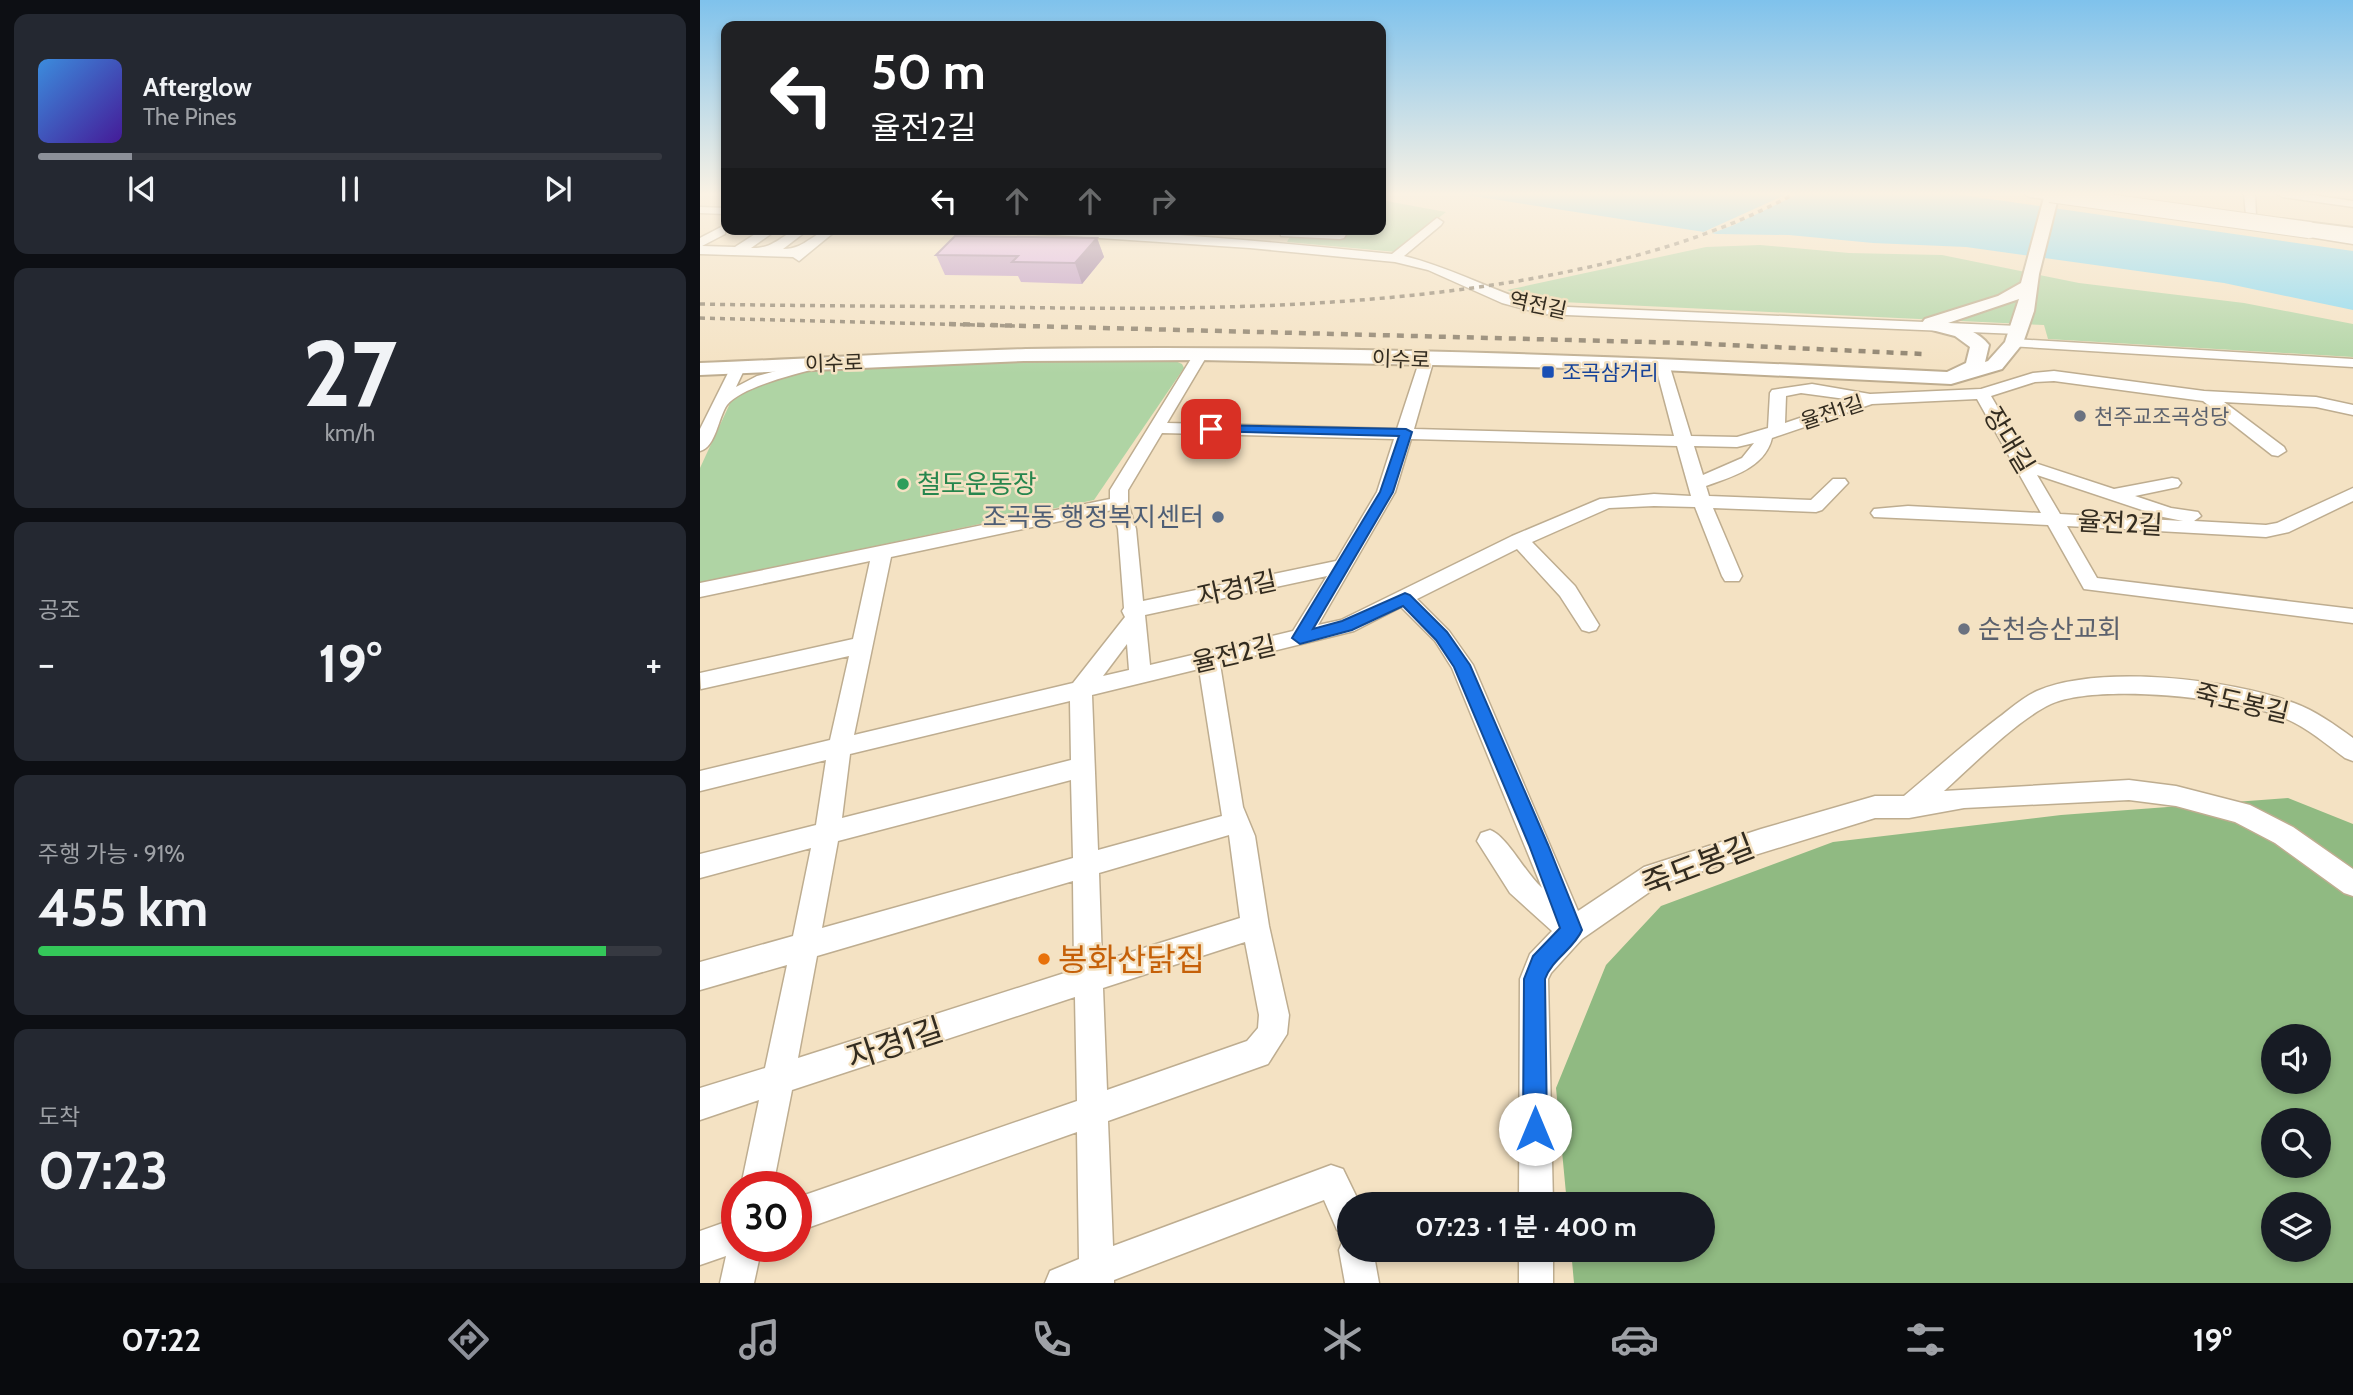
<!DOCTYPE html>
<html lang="ko">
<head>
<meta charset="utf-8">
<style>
	body { margin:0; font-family:Cabin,"Noto Sans KR",sans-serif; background:#242831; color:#f1f3f6; height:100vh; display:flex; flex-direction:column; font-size:26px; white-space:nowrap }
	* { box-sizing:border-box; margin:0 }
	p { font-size:23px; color:#9ea1a6 }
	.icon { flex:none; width:38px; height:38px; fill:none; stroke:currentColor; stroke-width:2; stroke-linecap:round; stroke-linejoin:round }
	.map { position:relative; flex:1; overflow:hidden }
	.sheet { display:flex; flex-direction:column; gap:14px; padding:14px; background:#0d0f14; width:700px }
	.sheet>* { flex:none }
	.top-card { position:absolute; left:21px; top:21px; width:665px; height:214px; border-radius:14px; box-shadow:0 4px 10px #0003; background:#202124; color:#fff; overflow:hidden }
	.fabs { position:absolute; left:1561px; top:1024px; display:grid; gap:14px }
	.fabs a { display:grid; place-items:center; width:70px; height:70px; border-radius:50%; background:#171b24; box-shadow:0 4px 10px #0003; font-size:35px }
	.speed { position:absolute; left:21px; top:1171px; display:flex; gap:14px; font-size:35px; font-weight:700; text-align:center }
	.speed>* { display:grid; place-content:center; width:91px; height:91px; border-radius:50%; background:#171b24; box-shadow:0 4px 10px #0003; line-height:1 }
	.speed .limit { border:10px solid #d22; background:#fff; color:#111 }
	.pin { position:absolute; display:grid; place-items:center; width:60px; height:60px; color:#fff; margin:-30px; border-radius:14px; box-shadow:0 4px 10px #0006 }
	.me { position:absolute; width:77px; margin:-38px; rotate:0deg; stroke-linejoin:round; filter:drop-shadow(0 0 5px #0008) }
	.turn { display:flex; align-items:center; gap:24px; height:147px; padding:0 35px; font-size:32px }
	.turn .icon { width:91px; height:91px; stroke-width:2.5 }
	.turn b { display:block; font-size:49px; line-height:60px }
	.lanes { display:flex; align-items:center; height:66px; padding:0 35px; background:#0003; justify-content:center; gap:35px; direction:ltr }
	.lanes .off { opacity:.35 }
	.big { font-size:52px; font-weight:700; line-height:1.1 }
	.sheet .tile { flex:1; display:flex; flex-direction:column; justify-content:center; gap:10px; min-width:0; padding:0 24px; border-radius:14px; background:#242831 }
	.sheet .dial { align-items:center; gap:0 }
	.dial b { font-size:91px; line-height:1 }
	.song { display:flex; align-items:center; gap:21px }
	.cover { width:84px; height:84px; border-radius:10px; background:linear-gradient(135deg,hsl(210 70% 55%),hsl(260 70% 35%)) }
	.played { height:7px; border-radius:4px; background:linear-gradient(90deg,#8c9099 15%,#363941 15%) }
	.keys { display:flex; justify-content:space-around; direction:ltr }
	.heat { display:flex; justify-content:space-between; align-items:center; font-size:38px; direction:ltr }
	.charge { height:10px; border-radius:5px; background:linear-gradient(90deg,#34c759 91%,#363941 0) }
	.trip { position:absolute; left:637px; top:1192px; width:378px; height:70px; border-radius:35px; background:#171b24; box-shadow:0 4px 10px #0003; font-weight:700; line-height:70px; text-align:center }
	.menu { display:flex; height:112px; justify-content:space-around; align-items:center; background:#090b0e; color:#9ea1a6 }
	.menu .icon { width:49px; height:49px }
	.menu .active { color:#8c9099 }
	.menu b { font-size:32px; color:#f1f3f6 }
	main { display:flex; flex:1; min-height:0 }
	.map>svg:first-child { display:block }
</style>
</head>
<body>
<main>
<section class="sheet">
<div class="tile">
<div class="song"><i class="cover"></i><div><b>Afterglow</b><p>The Pines</p></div></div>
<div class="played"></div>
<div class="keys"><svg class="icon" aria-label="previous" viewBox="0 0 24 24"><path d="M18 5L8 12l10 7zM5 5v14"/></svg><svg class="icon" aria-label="pause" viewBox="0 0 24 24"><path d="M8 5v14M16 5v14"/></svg><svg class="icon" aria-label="next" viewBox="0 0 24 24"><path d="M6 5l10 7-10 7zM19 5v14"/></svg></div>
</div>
<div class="tile dial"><b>27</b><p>km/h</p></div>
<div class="tile"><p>공조</p>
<div class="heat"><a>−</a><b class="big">19°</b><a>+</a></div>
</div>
<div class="tile"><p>주행 가능 · 91%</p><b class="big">455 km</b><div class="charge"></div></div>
<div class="tile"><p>도착</p><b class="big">07:23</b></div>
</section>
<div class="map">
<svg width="1653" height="1283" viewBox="0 0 1653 1283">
	<rect width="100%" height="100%" fill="#f4e2c3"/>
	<g fill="#afd4a4">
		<path d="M681 200 746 212 696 252 587 242 594 229H681Z"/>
		<path d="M1060 245 1149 253 1242 255 1379 283 1544 303 1653 324V357L1348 339 1344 325 841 301 807 290 1006 247Z"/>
		<path d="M366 360H473L482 364 484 368 394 500 0 583V468L32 399 46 390 95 371Z"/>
	</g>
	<path fill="#90ba82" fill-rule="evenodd" d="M1588 798 1653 824V1283H874L871 1250H1003V1204H867L856 1088 906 965 961 906 1133 842 1361 815ZM1573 1036H1619V1082H1573ZM1573 1120H1619V1166H1573ZM1573 1204H1619V1250H1573Z"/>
	<path fill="#83d8f3" d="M760 194H1255L1653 251V310L1524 283 1266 247 1173 243 1089 235 1017 234Z"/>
	<path fill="#f4e2c3" d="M1087 194H1098L1034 225 1007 235 999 234Z"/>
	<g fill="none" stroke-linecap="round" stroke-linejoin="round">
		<g stroke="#bead90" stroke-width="3">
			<g id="minor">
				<path d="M1324 194H1355L1376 199 1370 202 1330 197Z"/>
				<path d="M1544 194H1555L1556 217 1546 215Z"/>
				<path d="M1577 194H1605L1653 201V207L1583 197Z"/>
				<path d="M0 207 26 208V214L0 213Z"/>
				<path d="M737 218 743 222 741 225 704 256C753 268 796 293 844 306L1318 326 1325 330 1318 334 843 314 802 303 728 270 695 262 550 248 325 233 319 229C444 229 568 242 692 254Z"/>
				<path d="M1589 226 1653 236V244L1585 233V227Z"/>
				<path d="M21 227 25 228V234L2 246 35 247 63 229H78L51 248C80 249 81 229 109 229L83 249C108 249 113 229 138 229L99 261 93 257 0 254V238Z"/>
				<path d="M585 229H649L644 238 640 239 581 236V230Z"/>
				<path d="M1314 339 1653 359V367L1309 346 1307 343 1309 340Z"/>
				<path d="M501 350 508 354 467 423 697 429 720 359 727 355 734 359 714 429 974 436 955 364 962 360 969 364 991 436 1037 437 1068 428 1070 393 1072 390 1112 384 1170 394 1281 389 1333 373 1354 371 1504 391 1616 397 1653 405V415L1616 407 1524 402 1584 447 1586 451 1578 456 1572 455 1503 401 1354 381 1335 382 1291 396 1329 461 1414 489 1472 478 1478 479 1481 483 1478 487 1435 496 1471 508 1498 512 1501 516 1494 521 1566 525 1577 523 1653 488V501L1589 532 1566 537 1367 526 1397 578 1653 609V623L1384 589 1348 525 1174 517 1171 513 1174 509 1208 506 1341 513 1277 399 1172 404 1072 438C1065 468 1031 477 1006 486L1009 496 1111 500 1133 479H1145L1148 483 1122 510 1116 512 1013 508 1042 576 1039 581H1025L1022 576 995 507 954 506 909 508 832 542 875 586 899 625 896 630 889 632 882 630 860 596 817 549 717 599 749 631 773 665 878 911 944 867 1061 829 1175 796H1204C1235 770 1265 743 1298 718 1310 709 1323 697 1337 691 1400 664 1530 679 1594 703 1616 711 1635 725 1653 738V761L1645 758C1625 743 1605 726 1582 717 1535 698 1398 683 1351 704 1317 720 1273 765 1244 791L1429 780 1476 786 1550 805 1593 827 1653 869V896L1644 893 1575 843 1535 822 1476 806 1429 800 1264 808 1209 818H1175L961 884 882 939 851 973 848 979 853 1204H819L820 979 830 954 852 931 810 893 777 841 781 833 790 830C807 836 825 873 842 888L752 668 735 641 701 607 654 631 520 664 543 807 555 836 569 926 589 1015 587 1034 568 1064 408 1121 413 1246 631 1165 643 1169 660 1204H649V1235L637 1230 624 1200 414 1280V1283H345L350 1271 379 1259 377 1132 96 1232V1198L377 1101 375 997 92 1090 73 1186H41L59 1100 0 1120V1088L65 1068 87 965 0 990V962L93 936 111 848 0 878V854L116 825 126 760 0 791V771L130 740 149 656 1 689 0 673 153 639 170 561 0 597V583L410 499V490L494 354ZM1101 393 1153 400 1085 423 1086 396ZM462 433 694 439 677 492 636 561 443 601 436 529 428 503V490ZM711 439 977 446 991 496 954 494 900 499 812 536 641 620 618 625 695 492ZM1054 443 1042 458 1003 475 994 446 1037 447ZM1337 475 1463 517 1483 521 1360 514ZM412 510 418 529 424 608 422 611 425 617 373 683 154 735 191 557ZM627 576 593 631 450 665 445 615ZM427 644 429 670 403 676ZM499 669 522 816 398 850 392 695ZM370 701 371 760 142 818 150 754ZM371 780 373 858 122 928 138 841ZM529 835 540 918 402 961 399 873ZM373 881 374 970 98 1058 117 956ZM545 942 559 1015 558 1028 547 1041 407 1090 403 988Z"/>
				<path d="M113 361 118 362 120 365 118 368C96 374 41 387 27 405 18 418 16 447 0 451V429L32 365 37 363 45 368 36 387 57 376Z"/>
				<path d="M37 1218V1246H62L54 1283H20L26 1256 0 1265V1231Z"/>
				<path d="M649 1236V1250H673L679 1283H645L639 1250 644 1238Z"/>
				<rect x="819" y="1250" width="34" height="33"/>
			</g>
		</g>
		<g stroke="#bead90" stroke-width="4">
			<g id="major">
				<path d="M1345 194H1359L1339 274 1334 311 1323 343 1302 369 1251 384 962 370 501 360 324 361 0 375V363C108 359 217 352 326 349 633 344 940 357 1247 372L1266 363 1270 347 1255 336 1232 330 1222 323 1225 319 1298 296 1321 283ZM1319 299 1305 342 1288 361 1285 362 1289 345C1279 332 1264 327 1248 323Z"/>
				<path d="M1582 219 1653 228V238L1577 226 1575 223Z"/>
			</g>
		</g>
		<use href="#minor" fill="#fff" fill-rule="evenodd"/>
		<use href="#major" fill="#fff" fill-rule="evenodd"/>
		<g stroke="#8a7e6a" stroke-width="3.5" stroke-dasharray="5 5" stroke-linecap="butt">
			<path d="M0 304C97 306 193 306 290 307 469 310 648 310 824 280 919 263 1009 240 1094 194"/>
			<path d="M0 318 318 326"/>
		</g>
		<path stroke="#8a7e6a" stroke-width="4.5" stroke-dasharray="7 7" stroke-linecap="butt" d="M249 324 986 343 1223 354"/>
		<g stroke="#bead90" stroke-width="18" stroke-linecap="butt">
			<path id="major-bridge" d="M1350 194 1609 230"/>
		</g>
		<use href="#major-bridge" stroke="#fff" stroke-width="16"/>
	</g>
	<path fill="#bc96c6" d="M397 238 404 257 382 284 321 282 318 276 245 275 236 255Z"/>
	<path fill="#997aa1" d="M397 238 404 257 382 284 375 263Z"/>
	<path fill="#dbafe6" stroke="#997aa1" stroke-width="2" d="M255 236 397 238 375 263 312 262 318 256 236 255Z"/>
	<linearGradient id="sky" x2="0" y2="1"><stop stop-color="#7fc2ec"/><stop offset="0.52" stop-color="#faf2e4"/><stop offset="1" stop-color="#faf2e4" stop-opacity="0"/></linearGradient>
	<rect width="1653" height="373" fill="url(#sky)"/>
	<path fill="#1a73e8" stroke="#114b97" stroke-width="2" d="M511 425 706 429 712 432 693 492 613 629 642 621 705 593 710 595 747 632 770 665 848 845 882 930C874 949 852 959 845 979L847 1129 844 1137 835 1141 827 1137 823 1129 824 979 833 956 860 928 829 845 754 667 736 640 703 606 652 630 600 644 592 638 680 492 699 436 507 431 505 429Z"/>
	<rect fill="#1a4fb4" stroke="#f4e2c3" stroke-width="2.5" x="841" y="365" width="14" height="14" rx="3.5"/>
	<g fill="#6b7280" stroke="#f4e2c3" stroke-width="2.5">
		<circle cx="1380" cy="416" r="7"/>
		<circle cx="1264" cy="629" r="7"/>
	</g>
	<circle fill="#2e9e5b" stroke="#f4e2c3" stroke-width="2.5" cx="203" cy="484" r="7"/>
	<circle fill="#5c6f8a" stroke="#f4e2c3" stroke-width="2.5" cx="518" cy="517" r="7"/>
	<circle fill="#e8710a" stroke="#f4e2c3" stroke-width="2.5" cx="344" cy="959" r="7"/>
	<g text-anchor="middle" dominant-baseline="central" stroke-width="5" stroke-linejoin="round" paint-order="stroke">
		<g font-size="21" fill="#332c20" stroke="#f4e2c3">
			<text transform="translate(838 305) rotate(12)">역전길</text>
			<text transform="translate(701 359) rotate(2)">이수로</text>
			<text transform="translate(134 363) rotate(-2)">이수로</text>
			<text transform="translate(1132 412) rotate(-18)">율전1길</text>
		</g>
		<g font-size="21" fill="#164399" stroke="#f4e2c3" text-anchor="start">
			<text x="862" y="372">조곡삼거리</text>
		</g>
		<g font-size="21" fill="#5b616d" stroke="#f4e2c3" text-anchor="start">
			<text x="1394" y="416">천주교조곡성당</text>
		</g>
		<g font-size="26" fill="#332c20" stroke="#f4e2c3">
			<text transform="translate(1309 440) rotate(59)">장대길</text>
			<text transform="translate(1420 523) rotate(3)">율전2길</text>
			<text transform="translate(537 588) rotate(-12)">자경1길</text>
			<text transform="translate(534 654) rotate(-13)">율전2길</text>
			<text transform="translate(1542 703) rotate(13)">죽도봉길</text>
		</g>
		<g font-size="26" fill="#27864d" stroke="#f4e2c3" text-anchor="start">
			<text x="217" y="484">철도운동장</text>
		</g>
		<g font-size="26" fill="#4e5e75" stroke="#f4e2c3" text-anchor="end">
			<text x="504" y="517">조곡동 행정복지센터</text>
		</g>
		<g font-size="26" fill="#5b616d" stroke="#f4e2c3" text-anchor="start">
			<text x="1278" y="629">순천승산교회</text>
		</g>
		<g font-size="32" fill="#332c20" stroke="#f4e2c3">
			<text transform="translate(998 865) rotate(-21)">죽도봉길</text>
			<text transform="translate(195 1043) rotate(-18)">자경1길</text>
		</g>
		<g font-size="32" fill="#c56008" stroke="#f4e2c3" text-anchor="start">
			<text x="358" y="959">봉화산닭집</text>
		</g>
	</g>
</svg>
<div class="fabs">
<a><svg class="icon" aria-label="sound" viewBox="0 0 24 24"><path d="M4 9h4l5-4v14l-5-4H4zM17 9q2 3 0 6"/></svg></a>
<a><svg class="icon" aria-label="search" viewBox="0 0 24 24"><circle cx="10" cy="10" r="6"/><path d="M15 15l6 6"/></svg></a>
<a><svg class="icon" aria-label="layers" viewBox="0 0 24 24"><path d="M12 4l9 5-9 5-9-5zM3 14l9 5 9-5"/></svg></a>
</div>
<div class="speed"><div class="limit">30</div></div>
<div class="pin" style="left:511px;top:429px;background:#d93025"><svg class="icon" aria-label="arrive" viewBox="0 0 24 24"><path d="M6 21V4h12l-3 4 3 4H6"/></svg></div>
<svg class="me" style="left:835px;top:1129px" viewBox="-20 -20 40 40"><circle r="19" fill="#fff"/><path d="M0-13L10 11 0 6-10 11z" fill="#1a73e8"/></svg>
<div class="trip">07:23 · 1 분 · 400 m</div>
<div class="top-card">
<div class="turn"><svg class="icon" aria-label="left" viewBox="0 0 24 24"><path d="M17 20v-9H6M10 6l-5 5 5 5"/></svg><div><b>50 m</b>율전2길</div></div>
<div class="lanes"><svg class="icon" aria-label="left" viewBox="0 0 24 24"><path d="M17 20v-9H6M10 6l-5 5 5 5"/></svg><svg class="icon off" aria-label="ahead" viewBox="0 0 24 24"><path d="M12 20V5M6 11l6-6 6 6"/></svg><svg class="icon off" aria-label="ahead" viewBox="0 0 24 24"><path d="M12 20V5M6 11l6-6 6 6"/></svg><svg class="icon off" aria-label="right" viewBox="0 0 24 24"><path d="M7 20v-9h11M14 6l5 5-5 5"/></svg></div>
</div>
</div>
</main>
<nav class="menu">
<b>07:22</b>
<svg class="icon active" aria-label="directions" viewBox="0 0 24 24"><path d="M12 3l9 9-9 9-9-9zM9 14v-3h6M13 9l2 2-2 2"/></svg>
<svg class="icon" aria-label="music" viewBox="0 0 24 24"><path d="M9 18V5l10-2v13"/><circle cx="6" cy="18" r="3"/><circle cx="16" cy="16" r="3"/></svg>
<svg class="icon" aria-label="phone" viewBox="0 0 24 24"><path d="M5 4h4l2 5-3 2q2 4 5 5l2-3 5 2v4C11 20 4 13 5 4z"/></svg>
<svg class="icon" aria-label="climate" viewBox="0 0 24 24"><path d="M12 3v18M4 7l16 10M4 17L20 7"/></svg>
<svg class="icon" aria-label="car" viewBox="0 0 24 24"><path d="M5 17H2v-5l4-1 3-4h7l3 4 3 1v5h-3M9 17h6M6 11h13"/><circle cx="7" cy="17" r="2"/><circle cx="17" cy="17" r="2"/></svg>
<svg class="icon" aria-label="filters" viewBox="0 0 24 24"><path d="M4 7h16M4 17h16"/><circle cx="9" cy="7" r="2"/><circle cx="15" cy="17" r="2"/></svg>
<b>19°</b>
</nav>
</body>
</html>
